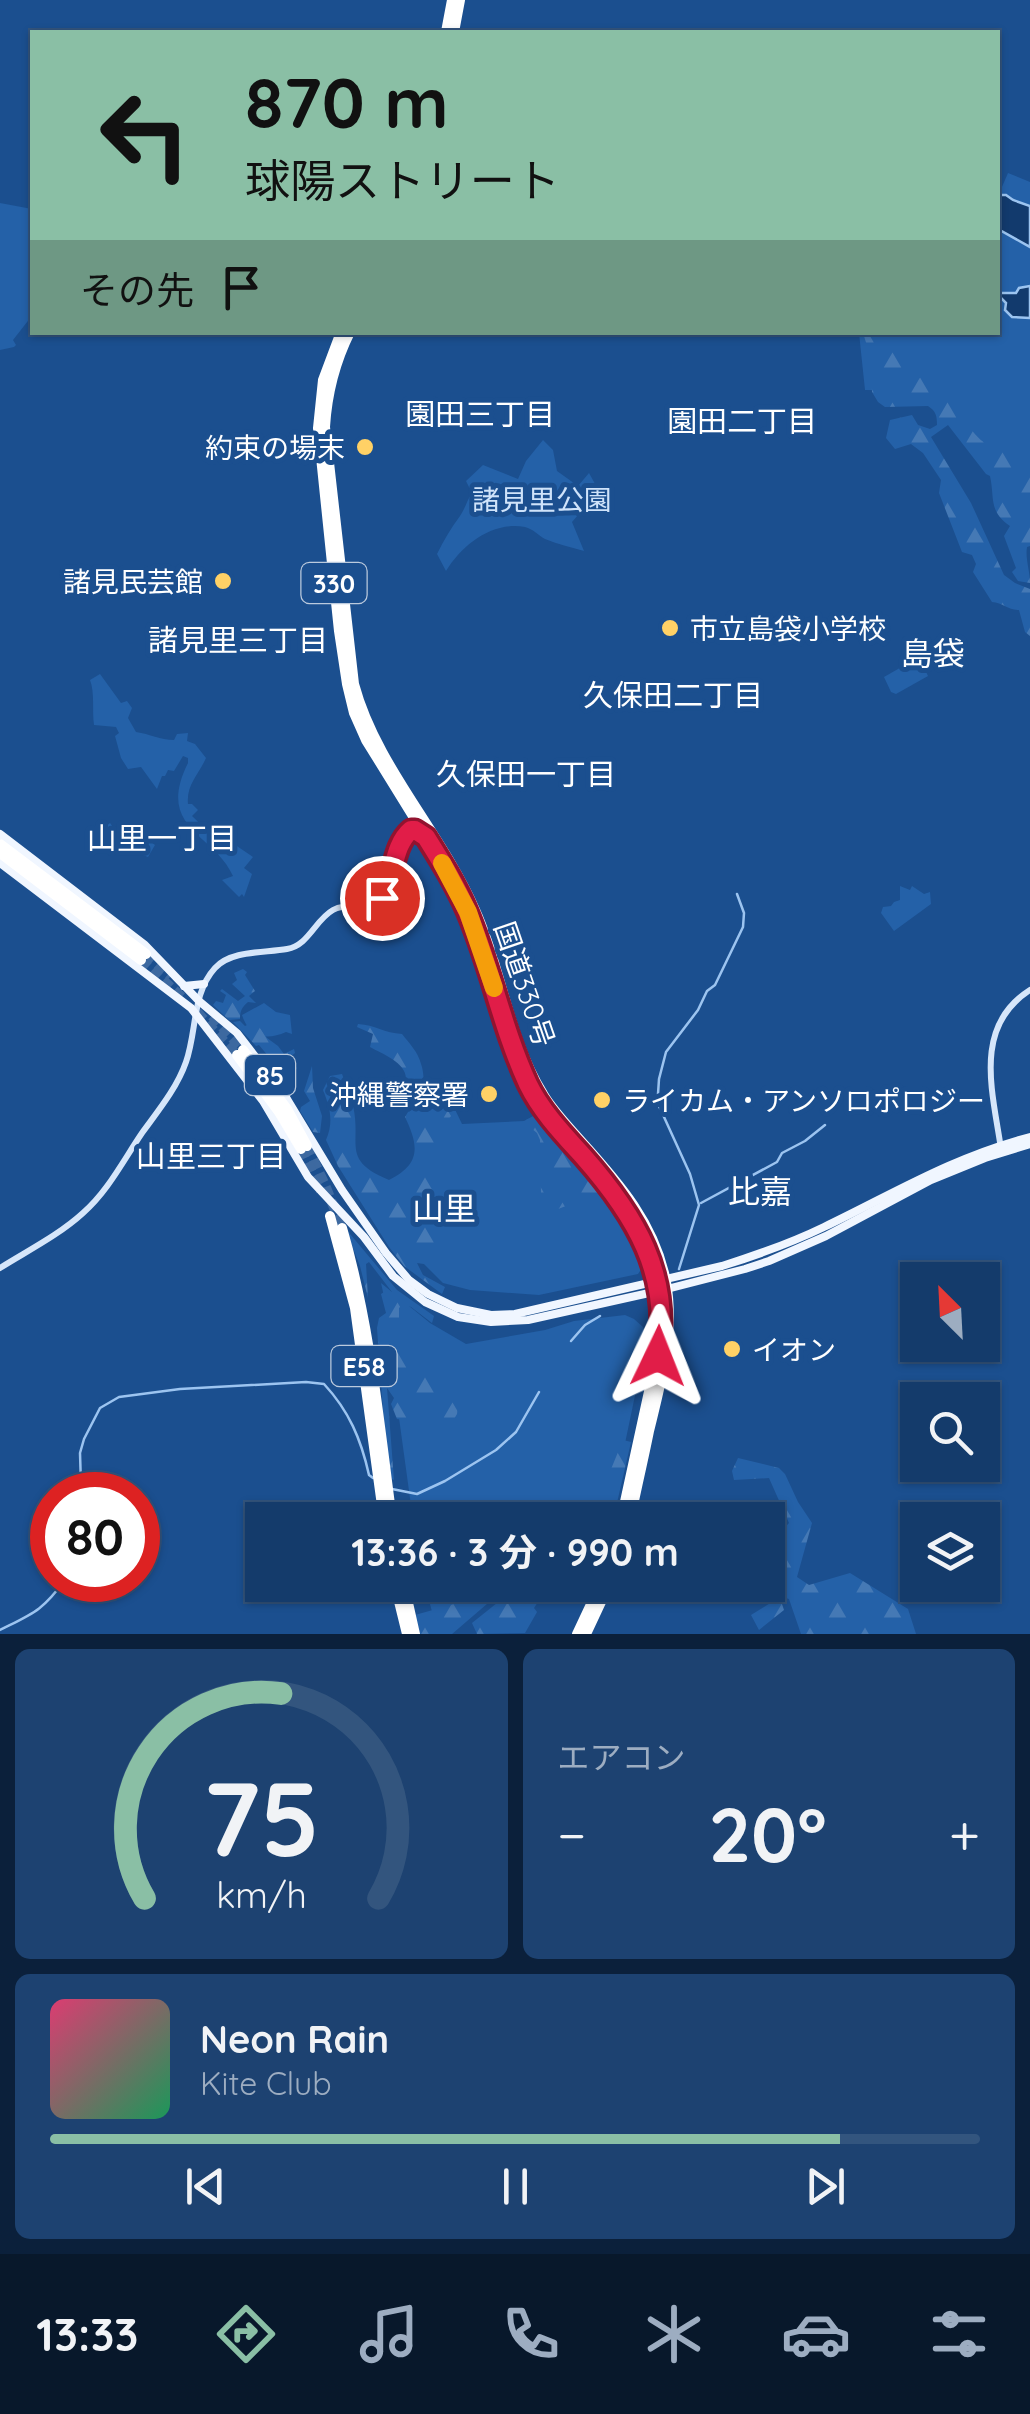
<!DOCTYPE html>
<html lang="ja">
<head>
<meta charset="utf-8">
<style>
	body { margin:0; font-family:Quicksand,"Noto Sans JP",sans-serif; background:#1d4271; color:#f1f3f6; height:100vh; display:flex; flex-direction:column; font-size:38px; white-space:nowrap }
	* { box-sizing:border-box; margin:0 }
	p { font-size:32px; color:#9dadc1 }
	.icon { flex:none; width:55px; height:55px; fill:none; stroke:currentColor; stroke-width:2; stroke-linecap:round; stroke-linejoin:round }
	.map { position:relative; height:1634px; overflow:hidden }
	.panel { display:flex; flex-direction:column; gap:15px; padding:15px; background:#0b203b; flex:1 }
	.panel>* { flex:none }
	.banner { position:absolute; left:30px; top:30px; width:970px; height:305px; border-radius:0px; box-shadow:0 2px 8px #0004,0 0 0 2px #33557e; background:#8abfa5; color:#111; overflow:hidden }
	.needle { width:65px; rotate:336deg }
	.fabs { position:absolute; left:900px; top:1262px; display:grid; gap:20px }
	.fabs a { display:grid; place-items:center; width:100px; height:100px; border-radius:0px; background:#143b6b; box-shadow:0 2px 8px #0004,0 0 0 2px #33557e; font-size:50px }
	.speed { position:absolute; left:30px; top:1472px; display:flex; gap:20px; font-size:50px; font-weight:700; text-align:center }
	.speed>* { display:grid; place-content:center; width:130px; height:130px; border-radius:50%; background:#143b6b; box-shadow:0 2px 8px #0004,0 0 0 2px #33557e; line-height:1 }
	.speed .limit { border:15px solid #d22; background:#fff; color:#111 }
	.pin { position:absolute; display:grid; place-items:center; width:85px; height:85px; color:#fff; margin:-42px; border:5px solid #fff; border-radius:50%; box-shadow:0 2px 10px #0007 }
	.me { position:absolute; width:110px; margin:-55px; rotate:2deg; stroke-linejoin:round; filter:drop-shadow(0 0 8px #0008) }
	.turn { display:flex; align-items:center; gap:35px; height:210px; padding:0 50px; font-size:45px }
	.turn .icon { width:130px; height:130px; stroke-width:2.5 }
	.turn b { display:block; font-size:70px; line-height:85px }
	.then { display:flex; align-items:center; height:95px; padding:0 50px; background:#0003; gap:20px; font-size:38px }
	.big { font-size:75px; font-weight:700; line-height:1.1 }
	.panel .card { flex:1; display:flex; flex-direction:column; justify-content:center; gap:15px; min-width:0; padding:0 35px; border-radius:15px; background:#1d4271 }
	.panel .dial { align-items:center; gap:0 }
	.dial svg { height:260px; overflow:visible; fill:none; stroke:#33557e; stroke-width:7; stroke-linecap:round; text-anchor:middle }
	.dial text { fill:#f1f3f6; stroke:none }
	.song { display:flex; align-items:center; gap:30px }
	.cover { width:120px; height:120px; border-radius:15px; background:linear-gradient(135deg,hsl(340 70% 55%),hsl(150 70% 35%)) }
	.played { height:10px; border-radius:5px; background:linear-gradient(90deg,#8abfa5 85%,#33557e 85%) }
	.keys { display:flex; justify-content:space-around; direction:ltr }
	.heat { display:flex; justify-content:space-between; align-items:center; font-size:55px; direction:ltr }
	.panel .tiles { flex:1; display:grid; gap:15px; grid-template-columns:1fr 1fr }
	.card:last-child { grid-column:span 2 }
	.trip { position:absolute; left:245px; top:1502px; width:540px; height:100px; border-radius:0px; background:#143b6b; box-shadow:0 2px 8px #0004,0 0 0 2px #33557e; font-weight:700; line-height:100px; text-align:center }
	.menu { display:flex; height:160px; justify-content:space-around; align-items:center; background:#08182b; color:#9dadc1 }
	.menu .icon { width:70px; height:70px }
	.menu .active { color:#8abfa5 }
	.menu b { font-size:45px; color:#f1f3f6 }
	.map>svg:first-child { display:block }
</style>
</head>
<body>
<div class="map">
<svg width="1030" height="1634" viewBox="0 0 1030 1634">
	<defs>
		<pattern id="forest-firs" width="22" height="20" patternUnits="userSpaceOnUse" patternTransform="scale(2.5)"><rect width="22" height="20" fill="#2461a8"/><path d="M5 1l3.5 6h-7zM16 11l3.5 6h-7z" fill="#4579b5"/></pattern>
	</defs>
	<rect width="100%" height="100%" fill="#1b4f8f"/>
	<g fill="#2461a8">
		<path d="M1008 173 1030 182V455L1021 460 986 453 927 391 865 390 859 333 998 332V196Z"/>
		<path d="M0 203 32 209 31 317 13 340 16 345 14 347 0 350Z"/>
		<path d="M543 440 553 450 557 471 578 486 589 473 599 491 572 522 584 551C571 547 557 544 545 539 538 535 533 529 525 527 492 521 462 545 446 571L437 554C444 540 451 528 460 516 465 509 467 500 472 493L466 481 483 465 518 479 526 461Z"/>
		<path d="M919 657 928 676 896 694 891 692 884 677Z"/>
		<path d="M100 674 121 703 127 701 132 708 128 718 136 732C150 734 160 740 174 740L177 734 188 733 187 741 195 744 206 758C199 774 186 785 188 804H192L198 810 192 816 214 837 216 833 210 825 215 820 231 842 253 857 244 868 252 874 244 897 242 894 239 897 222 880 233 876C214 833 155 829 188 763V758L183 756 174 771 168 770 165 776H162L157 789 141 767 128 769 121 758 115 736 119 733 116 727 94 725C92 711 95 693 90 680Z"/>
		<path d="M110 823 118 834C135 834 140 833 155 845L148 857C134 852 124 848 110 852L99 832Z"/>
		<path d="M900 886 910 890 912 886 924 894 930 892 931 904 894 931 881 913 883 907 891 906 894 902 900 900Z"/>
		<path d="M264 1003 276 1012 290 1015 292 1034 286 1032C266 1041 249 1037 242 1015Z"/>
		<path d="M450 1099 462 1124 524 1121 535 1115 619 1213 644 1265 638 1274 539 1295 470 1290 443 1283 418 1258 411 1178 438 1106Z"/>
		<path d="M381 1283 430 1323 466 1344 545 1330 574 1321 625 1315 634 1319 643 1327 647 1338 609 1520H413L396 1396 390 1324Z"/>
		<path d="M425 1585H503L436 1627Z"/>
	</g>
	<g fill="url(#forest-firs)">
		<path d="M863 333H913L900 344 903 367 909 380 914 381 927 374 936 377 932 386 936 396 941 400 951 399C962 414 975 443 994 447 996 448 999 447 1002 447 1015 450 1014 462 1030 454V546L1027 547C1025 559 1030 570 1030 583L1018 581 1012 572 1016 568 1004 536 1010 526C988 511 995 498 990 476L986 474 948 425 931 437 971 503 1004 575 1015 583 1030 589V636L1025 632 1019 610C1008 610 1003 603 992 602L973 572 976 564 972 555 962 552 939 493 941 480 923 453 911 444 895 449 886 438 890 420 912 415 918 425 930 429 937 425C937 416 936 411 928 406L885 407 878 402 872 392 871 358Z"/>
		<path d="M243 969 247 972 245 975 255 991 249 996 256 1003 248 1002C242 1007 240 1011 240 1019L229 1020 213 1005 216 1001 223 1003 226 995 220 991 222 989 238 1001 245 996 232 984 237 980 234 973Z"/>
		<path d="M240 1021 245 1026 255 1021 267 1038 278 1046 284 1054 294 1049 295 1053 290 1057 289 1062 297 1068 295 1070 283 1066 278 1073 274 1063 259 1045 256 1046 233 1022Z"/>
		<path d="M358 1024C375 1025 384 1033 402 1034 409 1043 418 1052 421 1064 427 1081 418 1091 436 1103L442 1101 451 1116 448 1120C456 1143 442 1156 438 1176 434 1198 446 1222 456 1239L436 1250 424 1264 417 1263 423 1275 445 1287 442 1294 404 1266 389 1247 338 1166 326 1140C334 1122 330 1107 323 1090L330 1076 342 1074C346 1084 350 1095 353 1106 362 1144 340 1160 389 1180 421 1164 419 1146 405 1117L408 1112 406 1107 410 1099 404 1087C414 1065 384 1055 370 1047L373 1034 357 1027Z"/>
		<path d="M312 1066 313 1088 322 1116 320 1133 313 1132 300 1111 301 1107 310 1101 304 1091Z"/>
		<path d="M537 1118 608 1198 605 1204 597 1208H586L571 1204 553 1211 529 1216 527 1214 541 1193 540 1140 537 1133 525 1123 527 1119Z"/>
		<path d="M345 1228 397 1290 434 1316 432 1323 411 1307 403 1304 399 1308V1329L396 1334 405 1346 403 1355 407 1361 416 1366 424 1364C427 1382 433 1388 450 1399L459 1397 457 1414 454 1419 457 1425 453 1433 444 1430 437 1422H420L397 1419 391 1404 394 1398 387 1388 394 1480 392 1479 386 1451 377 1328 379 1318 386 1313 381 1294 386 1291 392 1292 369 1262 366 1264 368 1298 360 1266Z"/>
		<path d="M623 1440 631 1442 613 1520H564L594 1503 602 1491Z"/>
		<path d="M738 1458 779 1468 785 1474 798 1502 812 1523 797 1577 809 1585 850 1573 908 1609 916 1634H801L789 1599 786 1598 781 1601 784 1610 759 1630 751 1615 772 1602 762 1588 778 1573 776 1565 768 1564 771 1525 774 1520 779 1534 789 1523 769 1478 734 1480 732 1471Z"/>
		<path d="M487 1585H509L452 1634H420L415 1615 472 1599Z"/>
		<path d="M513 1585H557L554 1589 547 1588 534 1608 537 1612 525 1633 477 1634 472 1623 507 1595 514 1593Z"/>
	</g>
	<g fill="#123a6d" stroke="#9cc4f0" stroke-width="2.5">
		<path d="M1000 195H1006L1013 200 1030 206V247L998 229V204Z"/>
		<path d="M1030 286V318L1012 317 1005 310 1006 303 1001 298 1000 293H1016L1019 288Z"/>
	</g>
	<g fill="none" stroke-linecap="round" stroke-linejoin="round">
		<g stroke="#9cc4f0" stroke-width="2.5">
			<path d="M701 1203 777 1162 782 1153 805 1141 825 1125"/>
			<path d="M679 1269 699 1205 690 1174 659 1106 658 1094 659 1079 666 1052 698 1010 707 991 715 985 743 927 744 913 737 894"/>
			<path d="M571 1341 585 1325 600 1316"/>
			<path d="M392 1489 417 1494 445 1481 496 1450 516 1432 539 1392"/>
			<path d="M78 1495 81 1485 80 1453 84 1439 100 1408 119 1397 180 1389 306 1382 324 1384C349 1411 361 1439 369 1475L373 1478"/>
			<path d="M0 1630C34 1613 42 1611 65 1580"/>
		</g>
		<g stroke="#3d69a0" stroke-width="10" stroke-dasharray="10 5" stroke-linecap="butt">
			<path d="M146 954 171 976"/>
			<path d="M141 960 185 1000"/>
			<path d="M197 1012 237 1055"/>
			<path d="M212 1016 243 1050"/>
			<path d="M307 1146 325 1185 342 1228"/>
			<path d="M301 1149 321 1191"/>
		</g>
		<g stroke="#d6e6fa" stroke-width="6">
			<path d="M1001 1149C993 1093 972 1027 1030 990"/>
			<path d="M0 1268C27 1251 59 1235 83 1213 108 1191 123 1161 142 1133 158 1111 177 1088 186 1062 197 1031 192 993 215 968 231 950 265 953 287 949 309 945 315 920 333 910 347 902 364 911 378 902 396 889 395 840 414 819"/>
		</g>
		<g stroke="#f0f6ff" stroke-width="8">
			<path d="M0 834 145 945 199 1001 237 1033 284 1094 342 1190 386 1253 409 1280 428 1294 457 1308 491 1315 515 1314 722 1266C757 1255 791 1243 824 1227 895 1193 951 1158 1030 1137"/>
			<path d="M0 863 191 1008 263 1101 308 1177 364 1237 393 1276 425 1302 458 1317 491 1322 528 1320 667 1289 745 1269 769 1261 826 1236 931 1180 985 1158 1030 1144"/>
			<path d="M184 986 204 984"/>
		</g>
		<g stroke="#fff" stroke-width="10">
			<path d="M446 32 452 0"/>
			<path d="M454 32 460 0"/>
			<path d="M341 332 323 380 318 428 339 631 347 684 354 713 366 740 426 837 463 903 514 1051 530 1087 547 1114 620 1201 641 1235 653 1269 660 1305V1341L621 1520"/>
			<path d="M350 332C335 362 327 394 325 427L354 684C376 766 441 832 475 910 502 969 508 1038 543 1094 553 1111 568 1126 581 1141 619 1183 655 1224 666 1282 675 1333 661 1382 649 1431 643 1461 636 1490 630 1520"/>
			<path d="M0 844 146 954"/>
			<path d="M0 853 141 960"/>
			<path d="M243 1050 287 1109 307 1146"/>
			<path d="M237 1055 279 1112 301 1149"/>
			<path d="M330 1216 355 1308 384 1520"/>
			<path d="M342 1228C370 1324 379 1422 392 1520"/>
			<path d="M395 1585 407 1634"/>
			<path d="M404 1585 415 1634"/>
			<path d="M577 1634 600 1585"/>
			<path d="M586 1634 609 1585"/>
		</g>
	</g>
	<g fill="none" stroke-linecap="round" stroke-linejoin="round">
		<g stroke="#92132f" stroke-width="25">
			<path id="route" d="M382 898C395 877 392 846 411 830H415L426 837C441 861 456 885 467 911 491 967 502 1028 528 1084 541 1111 563 1134 583 1156 635 1215 672 1275 658 1356"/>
		</g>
		<use href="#route" stroke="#e11d48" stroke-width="18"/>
		<path stroke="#f59e0b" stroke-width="18" d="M442 863 468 912 494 988"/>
	</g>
	<g fill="#ffd166" stroke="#1b4f8f" stroke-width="4">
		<circle cx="365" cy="447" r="10"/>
		<circle cx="223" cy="581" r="10"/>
		<circle cx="670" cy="628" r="10"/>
		<circle cx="489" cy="1094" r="10"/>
		<circle cx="602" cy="1100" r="10"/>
		<circle cx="732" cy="1349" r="10"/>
	</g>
	<g text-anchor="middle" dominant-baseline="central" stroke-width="10" stroke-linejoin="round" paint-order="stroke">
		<g fill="#1b4f8f" stroke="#bbcadd" stroke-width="2.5">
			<rect x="301.5" y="563" width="65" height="40" rx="8"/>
			<rect x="245" y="1055" width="50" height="40" rx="8"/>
			<rect x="331.5" y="1346" width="65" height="40" rx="8"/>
		</g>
		<g font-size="25" font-weight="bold" fill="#fff">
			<text x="334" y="583">330</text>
			<text x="270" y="1075">85</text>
			<text x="364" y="1366">E58</text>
		</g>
		<g font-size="28" fill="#fff" stroke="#1b4f8f" text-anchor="end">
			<text x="345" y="447">約束の場末</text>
			<text x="203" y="581">諸見民芸館</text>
			<text x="690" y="628" text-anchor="start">市立島袋小学校</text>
			<text x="469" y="1094">沖縄警察署</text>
			<text x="622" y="1100" text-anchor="start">ライカム・アンソロポロジー</text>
			<text x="752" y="1349" text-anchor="start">イオン</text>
		</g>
		<g font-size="28" fill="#cfe3fa" stroke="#1b4f8f">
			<text x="542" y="499">諸見里公園</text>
		</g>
		<g font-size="28" fill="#fff" stroke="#1b4f8f">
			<text transform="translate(525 984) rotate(71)">国道330号</text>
		</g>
		<g font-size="30" fill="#fff" stroke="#1b4f8f">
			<text x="480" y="414">園田三丁目</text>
			<text x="742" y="421">園田二丁目</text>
			<text x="238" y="640">諸見里三丁目</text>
			<text x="673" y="695">久保田二丁目</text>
			<text x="526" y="774">久保田一丁目</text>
			<text x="162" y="838">山里一丁目</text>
			<text x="211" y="1156">山里三丁目</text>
		</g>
		<g font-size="32" fill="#fff" stroke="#1b4f8f">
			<text x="933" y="653">島袋</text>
			<text x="760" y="1191">比嘉</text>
			<text x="444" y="1208">山里</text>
		</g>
	</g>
</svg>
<div class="fabs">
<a><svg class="needle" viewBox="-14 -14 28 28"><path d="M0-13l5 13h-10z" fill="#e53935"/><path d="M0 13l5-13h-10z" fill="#9dadc1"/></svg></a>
<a><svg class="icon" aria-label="search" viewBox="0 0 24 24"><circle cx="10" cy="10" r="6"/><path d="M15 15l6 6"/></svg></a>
<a><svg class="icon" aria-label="layers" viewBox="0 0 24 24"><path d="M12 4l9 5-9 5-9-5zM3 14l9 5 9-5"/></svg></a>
</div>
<div class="speed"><div class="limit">80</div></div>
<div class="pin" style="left:382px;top:898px;background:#d93025"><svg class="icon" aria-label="arrive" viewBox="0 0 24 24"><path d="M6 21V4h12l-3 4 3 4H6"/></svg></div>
<svg class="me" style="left:658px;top:1356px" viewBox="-20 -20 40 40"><path d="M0-17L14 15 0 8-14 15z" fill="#e11d48" stroke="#fff" stroke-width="4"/></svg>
<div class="trip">13:36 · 3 分 · 990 m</div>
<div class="banner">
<div class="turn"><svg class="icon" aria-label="left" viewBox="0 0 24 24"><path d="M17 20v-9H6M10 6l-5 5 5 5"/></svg><div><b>870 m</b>球陽ストリート</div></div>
<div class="then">その先<svg class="icon" aria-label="arrive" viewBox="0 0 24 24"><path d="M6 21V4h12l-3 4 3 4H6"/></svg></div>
</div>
</div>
<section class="panel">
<div class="tiles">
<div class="card dial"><svg viewBox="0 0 100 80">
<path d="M14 69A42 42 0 1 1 86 69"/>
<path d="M14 69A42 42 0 0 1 56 6" stroke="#8abfa5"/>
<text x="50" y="56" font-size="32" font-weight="700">75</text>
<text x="50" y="72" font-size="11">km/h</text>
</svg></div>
<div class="card"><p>エアコン</p>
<div class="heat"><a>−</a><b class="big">20°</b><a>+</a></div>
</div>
<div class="card">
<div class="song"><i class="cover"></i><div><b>Neon Rain</b><p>Kite Club</p></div></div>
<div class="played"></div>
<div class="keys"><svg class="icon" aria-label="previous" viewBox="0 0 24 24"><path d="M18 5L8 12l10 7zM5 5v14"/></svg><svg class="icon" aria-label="pause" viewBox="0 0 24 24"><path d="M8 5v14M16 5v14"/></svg><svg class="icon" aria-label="next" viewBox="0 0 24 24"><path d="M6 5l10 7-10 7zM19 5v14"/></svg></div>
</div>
</div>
</section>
<nav class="menu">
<b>13:33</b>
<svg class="icon active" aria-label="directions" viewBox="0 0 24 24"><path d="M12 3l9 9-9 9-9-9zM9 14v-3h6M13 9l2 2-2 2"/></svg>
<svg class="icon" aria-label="music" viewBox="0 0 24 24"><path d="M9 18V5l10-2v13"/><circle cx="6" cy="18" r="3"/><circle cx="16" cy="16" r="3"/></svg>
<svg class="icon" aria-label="phone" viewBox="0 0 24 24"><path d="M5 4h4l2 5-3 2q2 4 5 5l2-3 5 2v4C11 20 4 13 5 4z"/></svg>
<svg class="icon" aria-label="climate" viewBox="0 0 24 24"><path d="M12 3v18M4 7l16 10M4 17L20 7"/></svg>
<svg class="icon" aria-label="car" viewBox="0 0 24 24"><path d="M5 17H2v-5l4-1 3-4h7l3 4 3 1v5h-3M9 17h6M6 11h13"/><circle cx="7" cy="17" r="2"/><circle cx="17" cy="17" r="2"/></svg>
<svg class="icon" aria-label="filters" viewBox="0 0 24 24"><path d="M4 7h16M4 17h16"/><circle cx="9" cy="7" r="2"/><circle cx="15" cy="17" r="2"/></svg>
</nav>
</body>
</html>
